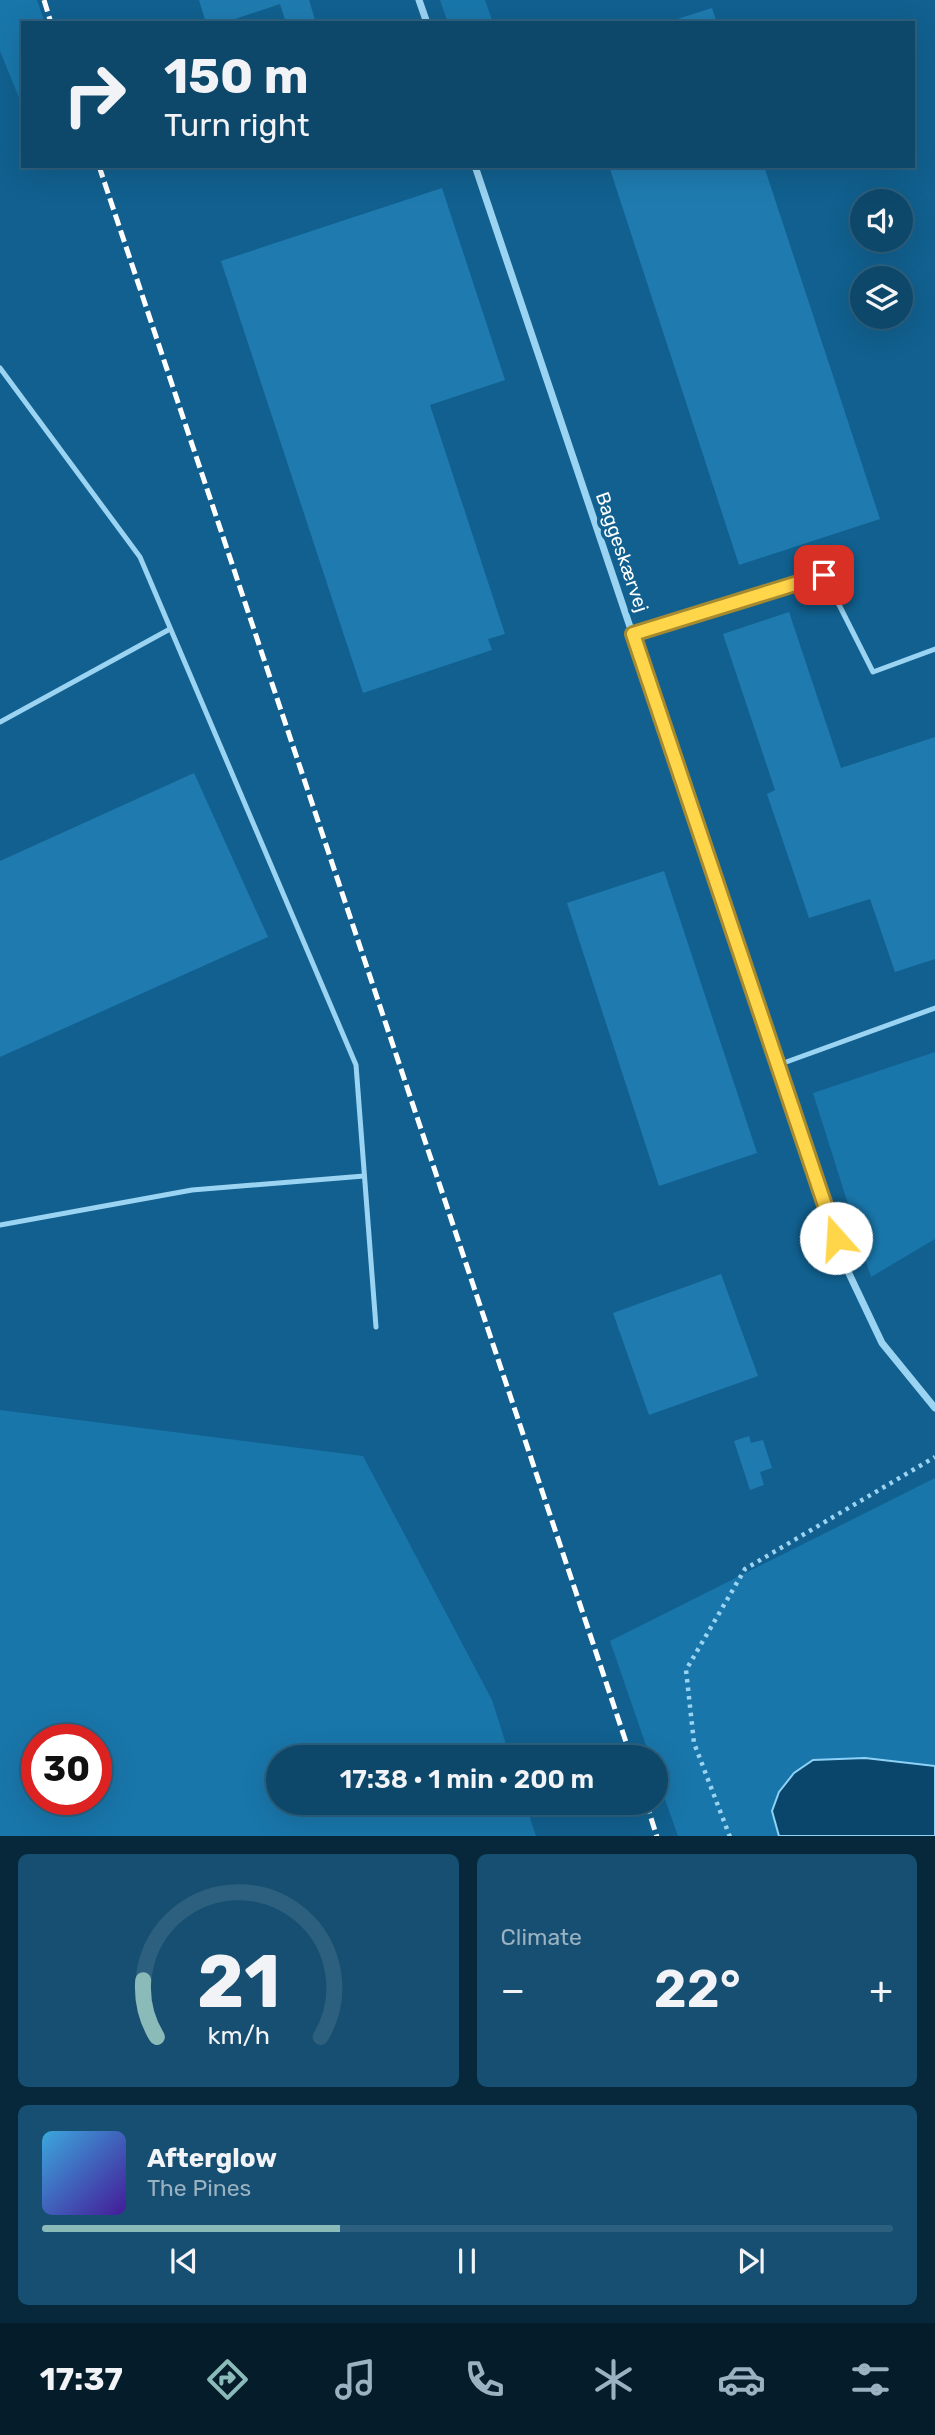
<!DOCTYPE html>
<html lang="en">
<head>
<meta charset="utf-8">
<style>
	body { margin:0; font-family:Rubik,sans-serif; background:#164f71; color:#f1f3f6; height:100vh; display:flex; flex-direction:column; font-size:26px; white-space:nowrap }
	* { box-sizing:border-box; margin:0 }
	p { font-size:23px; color:#9ab2c1 }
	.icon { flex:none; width:38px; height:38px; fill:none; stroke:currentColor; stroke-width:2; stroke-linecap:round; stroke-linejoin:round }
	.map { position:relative; height:1836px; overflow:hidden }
	.details { display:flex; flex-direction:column; gap:18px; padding:18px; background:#07283b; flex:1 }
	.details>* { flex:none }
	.guide { position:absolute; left:21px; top:21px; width:894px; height:147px; border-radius:0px; box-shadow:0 7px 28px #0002,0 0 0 2px #2d607e; background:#0d486b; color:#f1f3f6; overflow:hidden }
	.controls { position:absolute; left:850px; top:189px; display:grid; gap:14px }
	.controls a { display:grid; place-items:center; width:63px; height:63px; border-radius:50%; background:#0d486b; box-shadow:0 7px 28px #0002,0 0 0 2px #2d607e; font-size:35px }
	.speed { position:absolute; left:21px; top:1724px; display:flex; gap:14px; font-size:35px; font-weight:700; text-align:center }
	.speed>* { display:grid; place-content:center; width:91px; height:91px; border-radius:50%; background:#0d486b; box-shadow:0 7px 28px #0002,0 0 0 2px #2d607e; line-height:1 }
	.speed .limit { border:10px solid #d22; background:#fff; color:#111 }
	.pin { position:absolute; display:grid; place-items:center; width:60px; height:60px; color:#fff; margin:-30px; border-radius:14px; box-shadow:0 4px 10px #0006 }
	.me { position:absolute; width:77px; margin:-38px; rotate:341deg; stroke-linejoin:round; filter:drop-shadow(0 0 5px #0008) }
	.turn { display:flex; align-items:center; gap:24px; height:147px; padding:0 28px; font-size:32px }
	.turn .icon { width:91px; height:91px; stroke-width:2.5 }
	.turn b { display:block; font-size:49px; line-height:60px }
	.big { font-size:52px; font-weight:600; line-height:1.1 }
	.details .card { flex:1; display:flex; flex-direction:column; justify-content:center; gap:10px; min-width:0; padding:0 24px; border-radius:10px; background:#164f71 }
	.details .dial { align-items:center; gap:0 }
	.dial svg { height:182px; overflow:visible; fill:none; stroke:#2d607e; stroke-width:7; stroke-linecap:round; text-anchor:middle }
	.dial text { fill:#f1f3f6; stroke:none }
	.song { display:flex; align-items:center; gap:21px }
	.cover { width:84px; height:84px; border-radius:10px; background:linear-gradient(135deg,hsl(200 70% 55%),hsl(260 70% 35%)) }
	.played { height:7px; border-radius:4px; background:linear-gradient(90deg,#8bbbb9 35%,#2d607e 35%) }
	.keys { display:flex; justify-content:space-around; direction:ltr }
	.heat { display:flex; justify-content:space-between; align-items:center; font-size:38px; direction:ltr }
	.details .tiles { flex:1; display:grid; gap:18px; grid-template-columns:1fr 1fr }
	.card:last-child { grid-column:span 2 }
	.trip { position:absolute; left:266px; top:1745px; width:402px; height:70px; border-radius:35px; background:#0d486b; box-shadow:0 7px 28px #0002,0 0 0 2px #2d607e; font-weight:600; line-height:70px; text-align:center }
	.dock { display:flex; height:112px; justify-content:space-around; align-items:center; background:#051d2b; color:#9ab2c1 }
	.dock .icon { width:49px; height:49px }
	.dock .on { color:#8bbbb9 }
	.dock b { font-size:32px; color:#f1f3f6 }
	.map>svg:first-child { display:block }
</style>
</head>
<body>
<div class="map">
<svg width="935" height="1837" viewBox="0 0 935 1837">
	<rect width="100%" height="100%" fill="#11608f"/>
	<g fill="#1976aa" fill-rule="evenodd">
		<path d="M0 0H37L45 23H23V98L20 100 0 51Z"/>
		<path d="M440 0H485L493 23H448Z"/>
		<path d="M935 1052V1239L871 1277 813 1093Z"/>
		<path d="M0 1410 363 1456 492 1700 510 1757H278V1802L525 1803 536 1836H0ZM37 1740H96V1799H37Z"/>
		<path d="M935 1478V1836H678L656 1774V1757H650L610 1641Z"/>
	</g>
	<path fill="#0a466b" stroke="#8dd2f6" stroke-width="2" d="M865 1758 935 1766V1836H779L772 1811 779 1792 794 1773 813 1760Z"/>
	<g fill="#1f7baf">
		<path d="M199 0H309L316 23H286L280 4 223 23H206Z"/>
		<path d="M712 8 717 23H668V22Z"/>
		<path d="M609 166H764L880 519 739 565Z"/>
		<path d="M442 188 505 380 430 405 505 634 488 639 492 650 363 693 221 261Z"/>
		<path d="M789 612 841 768 935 737V959L895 972 870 899 809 918 767 794 775 790 723 634Z"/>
		<path d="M194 773 268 937 0 1057V861Z"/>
		<path d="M664 871 757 1153 659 1186 567 903Z"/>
		<path d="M721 1274 758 1376 649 1415 613 1313Z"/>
		<path d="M749 1436 751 1443 763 1440 772 1468 760 1472 764 1485 750 1490 734 1441Z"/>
	</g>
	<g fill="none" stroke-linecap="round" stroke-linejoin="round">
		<path stroke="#9bd3f2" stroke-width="4.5" stroke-dasharray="3.5 5" stroke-linecap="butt" d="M730 1837 694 1743 686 1670 745 1569 935 1457"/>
		<g stroke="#9bd3f2" stroke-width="5">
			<path d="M0 368 140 557 356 1065 376 1327"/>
			<path d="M633 634 824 575 873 672 935 649"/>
			<path d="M0 722 170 629"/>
			<path d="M778 1065 935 1008"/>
			<path d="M0 1225 192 1190 364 1176"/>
		</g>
		<g stroke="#9bd3f2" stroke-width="7">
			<path d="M419 0 427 23"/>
			<path d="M475 166 844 1263 882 1343 935 1408"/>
		</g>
		<g stroke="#fff" stroke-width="5" stroke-dasharray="12 5" stroke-linecap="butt">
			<path d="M44 0 51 23"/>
			<path d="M99 166 631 1757"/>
			<path d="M646 1802 657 1837"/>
		</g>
	</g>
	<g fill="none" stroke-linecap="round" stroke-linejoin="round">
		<g stroke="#a68a30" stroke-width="18">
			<path id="route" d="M824 575 633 634 836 1238"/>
		</g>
		<use href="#route" stroke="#ffd54a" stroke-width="12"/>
	</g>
	<g text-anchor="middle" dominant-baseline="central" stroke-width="7" stroke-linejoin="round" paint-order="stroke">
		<g font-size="19" fill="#fff" stroke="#11608f">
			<text transform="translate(622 552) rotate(71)">Baggeskærvej</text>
		</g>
	</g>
</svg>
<div class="controls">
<a><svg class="icon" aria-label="sound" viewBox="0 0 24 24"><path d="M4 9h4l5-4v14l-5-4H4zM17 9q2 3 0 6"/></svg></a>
<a><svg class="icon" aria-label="layers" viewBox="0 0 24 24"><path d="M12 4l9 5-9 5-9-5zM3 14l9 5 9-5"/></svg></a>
</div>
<div class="speed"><div class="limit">30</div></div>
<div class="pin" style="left:824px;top:575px;background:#d93025"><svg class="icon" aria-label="arrive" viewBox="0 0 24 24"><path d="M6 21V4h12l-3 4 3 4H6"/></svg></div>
<svg class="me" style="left:836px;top:1238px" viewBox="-20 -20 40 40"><circle r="19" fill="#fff"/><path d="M0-13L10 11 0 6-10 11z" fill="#ffd54a"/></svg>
<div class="trip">17:38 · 1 min · 200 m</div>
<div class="guide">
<div class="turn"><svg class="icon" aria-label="right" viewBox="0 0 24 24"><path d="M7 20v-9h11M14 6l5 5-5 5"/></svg><div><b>150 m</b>Turn right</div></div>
</div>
</div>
<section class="details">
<div class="tiles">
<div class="card dial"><svg viewBox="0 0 100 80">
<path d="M14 69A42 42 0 1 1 86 69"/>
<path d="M14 69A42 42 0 0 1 8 44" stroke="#8bbbb9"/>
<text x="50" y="56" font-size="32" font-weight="700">21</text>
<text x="50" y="72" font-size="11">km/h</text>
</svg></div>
<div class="card"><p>Climate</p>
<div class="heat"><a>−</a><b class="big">22°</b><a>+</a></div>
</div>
<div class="card">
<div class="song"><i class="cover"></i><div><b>Afterglow</b><p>The Pines</p></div></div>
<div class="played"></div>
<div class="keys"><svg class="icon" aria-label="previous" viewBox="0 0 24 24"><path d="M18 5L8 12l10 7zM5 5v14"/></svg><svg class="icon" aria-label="pause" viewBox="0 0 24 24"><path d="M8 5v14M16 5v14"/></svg><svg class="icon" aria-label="next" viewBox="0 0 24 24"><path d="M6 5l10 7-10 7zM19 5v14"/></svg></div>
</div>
</div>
</section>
<nav class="dock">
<b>17:37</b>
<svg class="icon on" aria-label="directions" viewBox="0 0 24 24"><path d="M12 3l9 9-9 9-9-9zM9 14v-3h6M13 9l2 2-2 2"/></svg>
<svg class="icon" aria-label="music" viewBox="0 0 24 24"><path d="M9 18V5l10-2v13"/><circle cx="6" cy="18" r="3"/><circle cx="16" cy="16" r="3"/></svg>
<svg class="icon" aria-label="phone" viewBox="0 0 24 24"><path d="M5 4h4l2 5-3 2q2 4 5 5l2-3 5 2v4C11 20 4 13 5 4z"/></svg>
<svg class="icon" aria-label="climate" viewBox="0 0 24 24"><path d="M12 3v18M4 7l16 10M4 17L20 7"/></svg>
<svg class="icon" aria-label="car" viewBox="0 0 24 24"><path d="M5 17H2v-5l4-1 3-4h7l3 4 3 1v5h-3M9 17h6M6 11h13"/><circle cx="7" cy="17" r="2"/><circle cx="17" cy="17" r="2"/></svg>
<svg class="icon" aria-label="filters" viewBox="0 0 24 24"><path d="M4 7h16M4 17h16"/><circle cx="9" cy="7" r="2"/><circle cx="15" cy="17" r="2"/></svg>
</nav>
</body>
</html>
